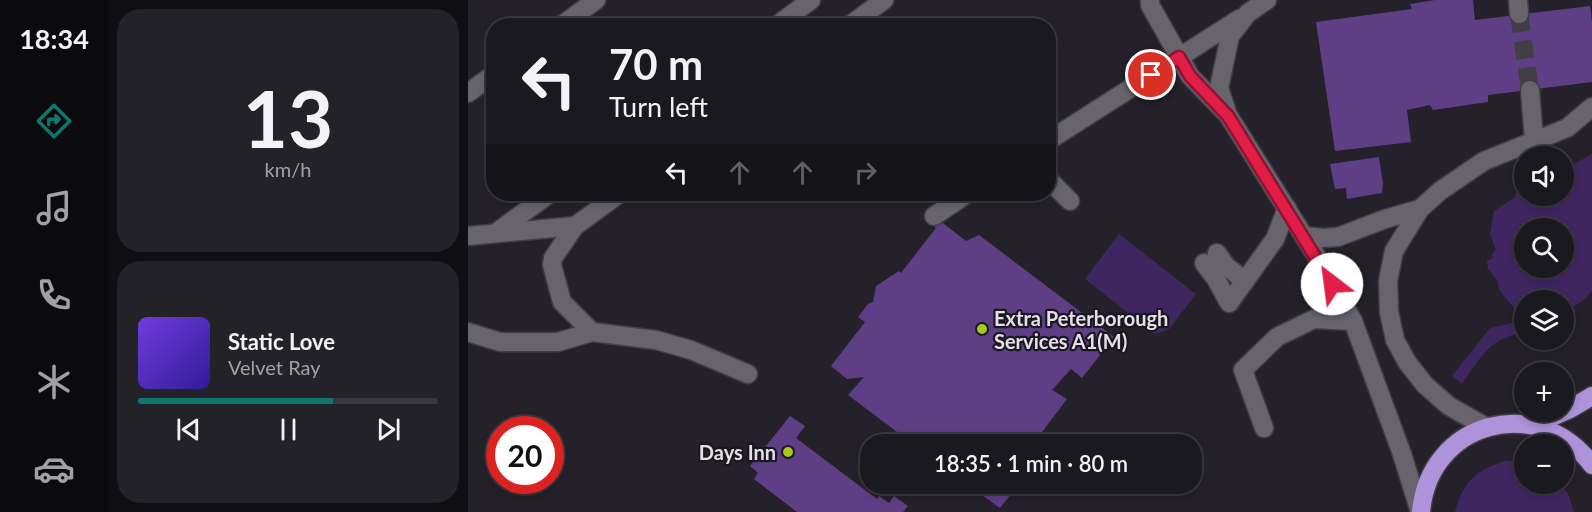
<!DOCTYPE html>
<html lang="en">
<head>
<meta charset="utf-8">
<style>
	body { margin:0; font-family:Lato,sans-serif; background:#242229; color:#f1f3f6; height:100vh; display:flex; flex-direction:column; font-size:22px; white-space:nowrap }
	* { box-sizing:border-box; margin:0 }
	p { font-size:20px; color:#a0a0a5 }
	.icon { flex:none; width:33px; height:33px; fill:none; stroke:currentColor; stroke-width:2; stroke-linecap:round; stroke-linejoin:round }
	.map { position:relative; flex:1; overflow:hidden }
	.panel { display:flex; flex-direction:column; gap:9px; padding:9px; background:#0f0e12; width:360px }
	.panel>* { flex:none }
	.top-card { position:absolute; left:18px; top:18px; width:570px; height:183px; border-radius:24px; box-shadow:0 3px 9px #0003,0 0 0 2px #39383e; background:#1b1920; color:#f1f3f6; overflow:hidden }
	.fabs { position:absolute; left:1046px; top:146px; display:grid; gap:12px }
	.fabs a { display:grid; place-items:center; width:60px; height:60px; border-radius:50%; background:#1b1920; box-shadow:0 3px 9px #0003,0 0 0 2px #39383e; font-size:30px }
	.speed { position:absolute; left:18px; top:416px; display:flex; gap:12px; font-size:30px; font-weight:700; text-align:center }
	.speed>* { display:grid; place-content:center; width:78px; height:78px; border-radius:50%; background:#1b1920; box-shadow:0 3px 9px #0003,0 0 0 2px #39383e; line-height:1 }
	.speed .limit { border:9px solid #d22; background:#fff; color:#111 }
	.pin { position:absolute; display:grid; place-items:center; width:51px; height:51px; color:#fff; margin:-26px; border:3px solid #fff; border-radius:50%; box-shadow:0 2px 6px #0007 }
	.me { position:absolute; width:66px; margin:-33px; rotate:330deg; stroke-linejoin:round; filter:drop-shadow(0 0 4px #0008) }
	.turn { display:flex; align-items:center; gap:21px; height:126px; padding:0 24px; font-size:27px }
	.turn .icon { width:78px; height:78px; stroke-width:2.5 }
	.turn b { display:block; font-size:42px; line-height:51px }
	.lanes { display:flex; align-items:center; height:57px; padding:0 24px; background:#0003; justify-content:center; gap:30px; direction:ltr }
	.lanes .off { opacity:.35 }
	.panel .card { flex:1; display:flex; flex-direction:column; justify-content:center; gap:9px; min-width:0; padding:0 21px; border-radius:24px; background:#242229 }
	.panel .dial { align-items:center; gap:0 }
	.dial b { font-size:78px; line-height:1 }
	.song { display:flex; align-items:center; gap:18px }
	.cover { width:72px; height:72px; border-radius:9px; background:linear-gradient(135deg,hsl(260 70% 55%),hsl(250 70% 35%)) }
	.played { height:6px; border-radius:3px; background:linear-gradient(90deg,#0f766e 65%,#39383e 65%) }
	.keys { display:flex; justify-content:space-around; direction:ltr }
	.trip { position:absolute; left:392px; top:434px; width:342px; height:60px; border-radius:24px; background:#1b1920; box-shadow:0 3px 9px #0003,0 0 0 2px #39383e; font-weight:600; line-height:60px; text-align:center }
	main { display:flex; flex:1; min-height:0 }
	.tab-bar { display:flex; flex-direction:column; width:108px; justify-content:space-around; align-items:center; background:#0b0a0d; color:#a0a0a5 }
	.tab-bar .icon { width:42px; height:42px }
	.tab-bar .selected { color:#0f766e }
	.tab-bar b { font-size:27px; color:#f1f3f6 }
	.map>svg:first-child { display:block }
</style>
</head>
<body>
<main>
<nav class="tab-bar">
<b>18:34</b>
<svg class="icon selected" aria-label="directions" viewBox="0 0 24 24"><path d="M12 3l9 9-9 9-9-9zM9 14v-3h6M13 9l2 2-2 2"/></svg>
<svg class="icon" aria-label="music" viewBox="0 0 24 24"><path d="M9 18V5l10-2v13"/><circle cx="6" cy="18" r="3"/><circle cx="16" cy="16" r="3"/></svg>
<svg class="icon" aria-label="phone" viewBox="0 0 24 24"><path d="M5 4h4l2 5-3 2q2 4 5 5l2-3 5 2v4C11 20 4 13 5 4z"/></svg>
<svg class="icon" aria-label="climate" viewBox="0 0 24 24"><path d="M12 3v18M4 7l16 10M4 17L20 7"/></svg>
<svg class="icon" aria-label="car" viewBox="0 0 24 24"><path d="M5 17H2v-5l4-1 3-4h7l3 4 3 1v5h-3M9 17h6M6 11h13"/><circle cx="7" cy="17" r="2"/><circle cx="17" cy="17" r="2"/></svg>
</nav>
<section class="panel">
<div class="card dial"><b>13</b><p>km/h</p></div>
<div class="card">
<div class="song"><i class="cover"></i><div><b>Static Love</b><p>Velvet Ray</p></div></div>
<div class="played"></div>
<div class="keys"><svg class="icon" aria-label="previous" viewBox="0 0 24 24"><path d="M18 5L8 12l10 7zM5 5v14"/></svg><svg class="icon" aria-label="pause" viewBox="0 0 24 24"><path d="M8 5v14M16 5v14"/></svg><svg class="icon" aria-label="next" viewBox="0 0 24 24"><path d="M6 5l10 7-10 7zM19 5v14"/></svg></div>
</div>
</section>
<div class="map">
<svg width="1124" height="512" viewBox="0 0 1124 512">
	<rect width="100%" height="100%" fill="#24212a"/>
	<g fill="#402661" fill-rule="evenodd">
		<path d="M1124 154V291L1116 300 1095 313V300H1056V333C1021 338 1013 357 994 384L984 376 1022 328 1056 320 1031 290 1030 281 1020 269 1019 261 1025 258 1024 254 1028 250 1022 234 1026 211 1046 198 1048 193 1056 187V195H1095V170L1103 168 1106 164ZM1056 228H1095V267H1056Z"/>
		<path d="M651 234 728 294 701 329 687 334 617 279Z"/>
		<path d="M1036 461H1056V483H1093L1100 494 1106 512H987C995 482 1007 471 1036 461Z"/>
	</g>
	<g fill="#5e3f86">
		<path d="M967 0H1005L1007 20 1122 6 1124 22V82L1020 95V102L965 110 962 105 939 110 943 142 867 151 848 22 944 9 942 4Z"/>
		<path d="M911 157 915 184 914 193 879 199 878 188 867 189 862 164Z"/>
		<path d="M466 216 498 241 511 235 646 337 614 378 603 369 584 390 599 399 565 444H445L380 395 396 377 379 379 363 366 397 322 390 317 400 304 405 302 408 286 431 271 433 273 468 228 462 223Z"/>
		<path d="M322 416 337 426 328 438 409 499 411 496 421 503 426 496 440 506 435 512H329L286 479 290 473 282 466Z"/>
		<path d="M497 483H552L532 508Z"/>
	</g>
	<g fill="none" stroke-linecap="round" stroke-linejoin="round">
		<path stroke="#413e46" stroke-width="18" stroke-dasharray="18 9" stroke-linecap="butt" d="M1051 14 1062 90"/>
		<g stroke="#403e45" stroke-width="21">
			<g id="minor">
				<path d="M682 0V5L722 76 757 112"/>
				<path d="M799 0 780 13 762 36 751 88 760 115 854 265 885 321 934 454 952 512"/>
				<path d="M1050 0 1051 14"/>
				<path d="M93 26 128 0"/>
				<path d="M308 26 343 0"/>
				<path d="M381 26 416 0"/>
				<path d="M1062 90 1066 140"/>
				<path d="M0 93 26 74"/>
				<path d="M580 141 771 19"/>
				<path d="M580 179 602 201"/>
				<path d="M952 209 926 251 920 281 921 312 927 340 939 362 957 385 981 406 1018 427"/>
				<path d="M466 216 499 194"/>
				<path d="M107 226 85 258 84 265 94 302 124 332"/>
				<path d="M29 232 81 194"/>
				<path d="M0 236 107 226 151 194"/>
				<path d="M836 236 855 238 870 237 917 219 952 209 972 191 1016 161 1099 128 1124 107"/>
				<path d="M749 253 758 266 777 281"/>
				<path d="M736 263 748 279 761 303 807 239 819 208"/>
				<path d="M0 332 32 342H90L124 332 188 340 223 350 280 374"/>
				<path d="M796 428 775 370 809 337 846 319 885 321"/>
			</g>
		</g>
		<g stroke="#403e45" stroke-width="21">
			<g id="highway">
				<path d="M1066 425 1102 409 1124 396"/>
				<path d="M953 512C961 421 1070 392 1124 465"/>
			</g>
		</g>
		<use href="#minor" stroke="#67646e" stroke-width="18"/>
		<use href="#highway" stroke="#ae92da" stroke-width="18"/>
	</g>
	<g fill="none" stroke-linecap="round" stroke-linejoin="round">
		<g stroke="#92132f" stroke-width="15">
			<path id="route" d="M683 75 711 57 722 76 760 116 864 284"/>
		</g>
		<use href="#route" stroke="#e11d48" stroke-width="10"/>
	</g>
	<g fill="#a5c822" stroke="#1b1720" stroke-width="2">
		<circle cx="514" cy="329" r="6"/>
		<circle cx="320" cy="452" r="6"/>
	</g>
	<g text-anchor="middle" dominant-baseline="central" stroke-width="4.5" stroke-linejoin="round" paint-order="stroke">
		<g font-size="20" font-weight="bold" fill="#e3e1e7" stroke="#1b1720" text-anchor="start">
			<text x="526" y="318">Extra Peterborough<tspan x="526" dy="23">Services A1(M)</tspan></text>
			<text x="308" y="452" text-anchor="end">Days Inn</text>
		</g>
	</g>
</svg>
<div class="fabs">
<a><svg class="icon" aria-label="sound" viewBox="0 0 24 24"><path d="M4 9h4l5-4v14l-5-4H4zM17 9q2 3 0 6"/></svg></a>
<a><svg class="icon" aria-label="search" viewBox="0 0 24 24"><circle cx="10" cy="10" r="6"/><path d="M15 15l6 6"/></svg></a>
<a><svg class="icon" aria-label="layers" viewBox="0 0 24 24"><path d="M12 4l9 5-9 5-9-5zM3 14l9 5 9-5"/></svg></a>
<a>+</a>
<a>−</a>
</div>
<div class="speed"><div class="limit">20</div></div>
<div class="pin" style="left:683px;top:75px;background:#d93025"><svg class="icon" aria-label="arrive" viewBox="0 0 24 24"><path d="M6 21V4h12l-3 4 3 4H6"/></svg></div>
<svg class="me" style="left:864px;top:284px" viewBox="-20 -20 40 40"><circle r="19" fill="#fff"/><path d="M0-13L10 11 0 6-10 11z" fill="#e11d48"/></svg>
<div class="trip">18:35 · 1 min · 80 m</div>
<div class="top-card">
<div class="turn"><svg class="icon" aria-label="left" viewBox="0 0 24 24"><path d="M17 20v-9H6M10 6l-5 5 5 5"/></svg><div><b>70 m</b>Turn left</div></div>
<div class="lanes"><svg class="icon" aria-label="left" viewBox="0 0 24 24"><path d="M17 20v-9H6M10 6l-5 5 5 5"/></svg><svg class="icon off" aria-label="ahead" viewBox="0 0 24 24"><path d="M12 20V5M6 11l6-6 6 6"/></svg><svg class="icon off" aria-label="ahead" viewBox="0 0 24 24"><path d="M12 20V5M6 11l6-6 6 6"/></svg><svg class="icon off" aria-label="right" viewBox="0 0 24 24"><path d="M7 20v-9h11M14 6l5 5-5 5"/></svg></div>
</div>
</div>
</main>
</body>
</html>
